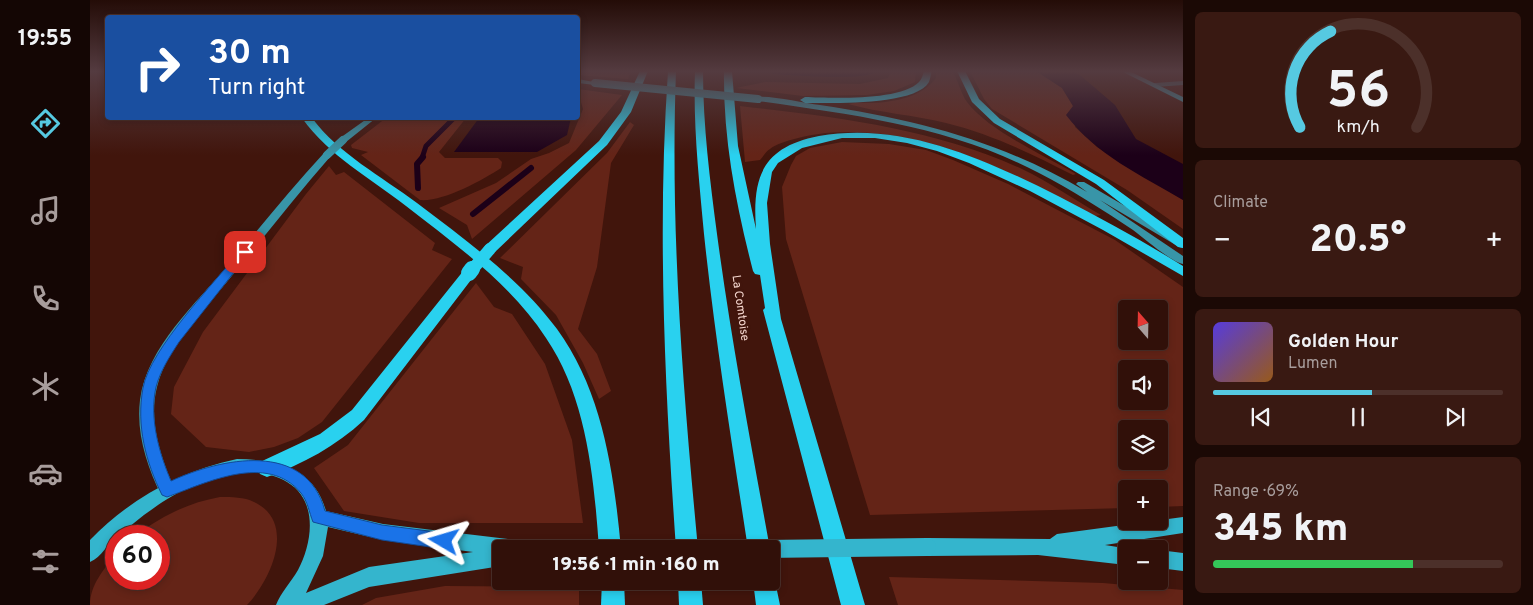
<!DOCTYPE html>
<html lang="en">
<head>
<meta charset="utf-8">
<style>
	body { margin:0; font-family:Overpass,sans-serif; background:#391912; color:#f1f3f6; height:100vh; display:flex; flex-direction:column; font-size:19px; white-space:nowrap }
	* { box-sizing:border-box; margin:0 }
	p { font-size:16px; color:#a89d9c }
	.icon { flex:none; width:28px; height:28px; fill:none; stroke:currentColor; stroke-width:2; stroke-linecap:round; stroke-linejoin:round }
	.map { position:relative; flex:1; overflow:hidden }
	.drawer { display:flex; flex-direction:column; gap:12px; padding:12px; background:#1b0905; width:350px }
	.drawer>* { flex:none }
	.top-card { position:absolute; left:15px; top:15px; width:475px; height:105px; border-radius:5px; box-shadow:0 2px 8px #0003,0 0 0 1px #4c302a; background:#1a4fa0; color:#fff; overflow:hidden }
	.needle { width:32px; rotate:340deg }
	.tools { position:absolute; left:1028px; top:300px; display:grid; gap:10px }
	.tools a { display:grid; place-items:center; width:50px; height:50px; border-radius:5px; background:#311009; box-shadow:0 2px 8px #0003,0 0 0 1px #4c302a; font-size:25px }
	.speed { position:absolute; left:15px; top:525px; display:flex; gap:10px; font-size:25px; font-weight:700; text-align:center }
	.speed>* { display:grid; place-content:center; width:65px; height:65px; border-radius:50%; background:#311009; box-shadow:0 2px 8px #0003,0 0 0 1px #4c302a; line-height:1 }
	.speed .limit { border:8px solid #d22; background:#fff; color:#111 }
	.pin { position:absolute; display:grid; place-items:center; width:42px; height:42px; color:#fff; margin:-21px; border-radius:10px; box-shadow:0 2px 8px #0006 }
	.me { position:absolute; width:55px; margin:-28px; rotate:277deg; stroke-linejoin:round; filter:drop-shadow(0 0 4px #0008) }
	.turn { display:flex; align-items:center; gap:18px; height:105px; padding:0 20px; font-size:22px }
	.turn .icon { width:65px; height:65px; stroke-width:2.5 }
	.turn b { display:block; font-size:35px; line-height:42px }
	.big { font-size:38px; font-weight:800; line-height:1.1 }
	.drawer .tile { flex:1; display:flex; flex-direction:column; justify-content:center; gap:8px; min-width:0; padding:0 18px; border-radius:8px; background:#391912 }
	.drawer .dial { align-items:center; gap:0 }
	.dial svg { height:130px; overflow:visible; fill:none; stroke:#4c302a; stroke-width:7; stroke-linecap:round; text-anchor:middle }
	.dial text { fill:#f1f3f6; stroke:none }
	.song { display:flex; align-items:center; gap:15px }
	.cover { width:60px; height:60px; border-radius:8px; background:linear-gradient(135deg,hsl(250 70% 55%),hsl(30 70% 35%)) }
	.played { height:5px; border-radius:2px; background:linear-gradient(90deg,#56c9e1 55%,#4c302a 55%) }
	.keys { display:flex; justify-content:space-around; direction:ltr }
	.heat { display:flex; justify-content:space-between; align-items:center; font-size:28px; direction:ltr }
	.charge { height:8px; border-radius:4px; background:linear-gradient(90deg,#34c759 69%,#4c302a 0) }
	.trip { position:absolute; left:402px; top:540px; width:288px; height:50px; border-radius:5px; background:#311009; box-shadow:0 2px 8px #0003,0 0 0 1px #4c302a; font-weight:800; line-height:50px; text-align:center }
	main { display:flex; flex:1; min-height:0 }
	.dock { display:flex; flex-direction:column; width:90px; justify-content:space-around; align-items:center; background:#140604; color:#a89d9c }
	.dock .icon { width:35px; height:35px }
	.dock .active { color:#56c9e1 }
	.dock b { font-size:22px; color:#f1f3f6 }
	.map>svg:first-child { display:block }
</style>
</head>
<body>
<main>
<nav class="dock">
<b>19:55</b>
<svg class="icon active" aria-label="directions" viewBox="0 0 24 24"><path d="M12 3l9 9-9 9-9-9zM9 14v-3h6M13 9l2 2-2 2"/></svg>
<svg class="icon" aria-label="music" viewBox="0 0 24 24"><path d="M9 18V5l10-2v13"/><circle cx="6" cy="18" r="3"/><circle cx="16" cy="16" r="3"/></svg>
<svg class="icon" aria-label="phone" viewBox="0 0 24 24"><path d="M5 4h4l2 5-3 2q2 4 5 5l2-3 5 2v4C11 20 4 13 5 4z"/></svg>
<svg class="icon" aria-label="climate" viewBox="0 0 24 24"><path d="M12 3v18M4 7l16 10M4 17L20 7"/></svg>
<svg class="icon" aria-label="car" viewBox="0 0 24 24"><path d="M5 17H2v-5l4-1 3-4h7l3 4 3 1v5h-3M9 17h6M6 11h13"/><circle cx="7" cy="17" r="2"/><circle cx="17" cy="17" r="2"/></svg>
<svg class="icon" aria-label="filters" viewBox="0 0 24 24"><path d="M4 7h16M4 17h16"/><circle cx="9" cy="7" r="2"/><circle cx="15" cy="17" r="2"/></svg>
</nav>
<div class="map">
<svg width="1093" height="605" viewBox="0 0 1093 605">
	<rect width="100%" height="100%" fill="#41150c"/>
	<g fill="#642417" fill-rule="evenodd">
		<path d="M488 71H541L538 79 488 75Z"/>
		<path d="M801 71H826L825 82 804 91 777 95 713 96 646 88 675 82 770 84 798 78Z"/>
		<path d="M846 71H862C868 79 870 92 877 102 899 131 954 155 986 174L983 175C942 154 901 134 856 123 824 115 790 113 758 104 766 102 774 103 782 103 805 102 832 97 846 78Z"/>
		<path d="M880 71H946L972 88 983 106 985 127 1007 147 1093 200V229L1037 190 902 109 894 99Z"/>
		<path d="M488 89 532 95 486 150 382 239 377 225 349 208 406 183 441 159 459 153 479 143 493 109 491 102H488Z"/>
		<path d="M650 106C746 117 842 128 932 169 959 182 985 200 1011 215L1005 216C919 172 835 124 735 133 720 135 692 140 680 149 676 151 673 157 670 160L655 162Z"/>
		<path d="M296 118H376L349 152 355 158H408L412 162 411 168C391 181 353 202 330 200L271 155 278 152 262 148 261 145Z"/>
		<path d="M540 122 544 125 521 163 507 267 488 329 507 354 521 391 509 399 493 363 466 315 431 279 433 267 410 258 517 153Z"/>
		<path d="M752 142 799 144 836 150 863 160 918 184 1025 240 1093 287V506L1069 507V489H1036V508L780 515 696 239 692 187 701 165 706 156 720 148ZM1036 309H1069V341H1036ZM1036 369H1069V401H1036ZM1036 429H1069V461H1036Z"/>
		<path d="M239 166 246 175 254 172 345 243 342 250 362 259 232 422 208 438 184 447 159 452 116 447 81 414 84 387 113 332 216 194Z"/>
		<path d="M386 283 404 307 422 314 455 364 482 440 493 523H329L254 511 224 468 258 445Z"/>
		<path d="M130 497C142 497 154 497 164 502 207 522 181 580 157 605H0C0 585 14 569 26 554V579H69V536H45C72 516 97 503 130 497Z"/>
		<path d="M799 577 1013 583 1093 590V605H808Z"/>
		<path d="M355 586 489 587V605H272L286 598Z"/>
	</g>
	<g fill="#1c0018">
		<path d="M681 71H787C775 82 702 75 682 74Z"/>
		<path d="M946 71H983L990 75 1025 105 1046 139 1093 164V200C1052 176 1005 154 976 115L983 106 972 88Z"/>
		<path d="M389 118H481L477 135 447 152H364Z"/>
	</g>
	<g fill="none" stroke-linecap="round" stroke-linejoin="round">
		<path stroke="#1c0018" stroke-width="5" d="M332 158 336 146 364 118"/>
		<g stroke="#1c0018" stroke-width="6">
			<path d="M328 188 327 164 333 157"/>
			<path d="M383 214 441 168"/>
		</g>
		<path fill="#376d78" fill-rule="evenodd" d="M1093 81V85L1065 87 1061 85 1065 83Z"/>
		<g fill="#3895a8" fill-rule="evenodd">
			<path d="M1031 71H1039L1093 97V102Z"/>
			<path d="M488 79 509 83 505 85 488 83Z"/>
			<path d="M665 97C681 95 713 103 730 105 828 120 911 141 997 192L986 184 988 182H994L1093 240V248L1089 247 1010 200 1093 256V264C1080 261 1055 239 1043 230 1013 210 982 190 949 173 862 127 765 115 668 101L664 99Z"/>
			<path d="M278 118H286L256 142H250V138Z"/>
			<path d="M237 152 240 153V157C206 196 174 237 141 277 114 310 78 344 67 387 58 422 71 458 85 490L83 495 77 498 71 495C57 466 46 434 50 400 57 346 107 303 140 263 171 226 201 189 234 153Z"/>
		</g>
		<g fill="#34b5cd" fill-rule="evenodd">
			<path d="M147 459C187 460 224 467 236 511L293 524 427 540 434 543 436 549H411V566L279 587 234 605H186C191 592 201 582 208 570 223 542 228 500 197 482 157 459 102 482 68 505 60 511 52 516 44 523 39 527 35 533 30 535 29 536 27 535 26 536 17 544 12 557 0 562V540C41 498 90 471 147 459ZM238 527 293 540 383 552 279 567 216 593 233 556Z"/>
			<path d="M1093 517V533L1015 545 1040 549H1036V565L948 555 837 556 831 553 828 547 831 541 837 538 960 539 967 534Z"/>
			<path d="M1069 550 1093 553V571L1069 568Z"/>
		</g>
		<g fill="#29d1ef" fill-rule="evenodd">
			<path d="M550 71H558L541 112 517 145 405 252H395L393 249 395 246 509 141 531 112Z"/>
			<path d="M578 71H586C580 231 593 389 608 549H586C575 389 567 231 578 71Z"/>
			<path d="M605 71H613C613 126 620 180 627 234 641 339 661 444 680 549H658C642 444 625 339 614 234 609 179 603 125 605 71Z"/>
			<path d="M634 71H642L648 146 666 229C662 176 673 147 729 136 814 121 896 160 970 197 1012 219 1053 241 1093 266V276L1013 230 940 191 879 163 847 151 817 143 785 138H752L712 148 688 163 682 172 677 203 680 244 691 319 775 605H751L673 310 675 308 670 275 665 274 663 271C646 205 633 139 634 71Z"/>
			<path d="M834 71H842C841 74 840 79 839 82 825 106 740 103 715 103L710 100 715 97C741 98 811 101 829 82 832 79 833 74 834 71Z"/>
			<path d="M867 71H875L889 99 910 119 1014 180 1093 238V248L1088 247 1006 184 904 123 882 102Z"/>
			<path d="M212 118H222C249 154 291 176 327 203 377 241 430 279 467 329 513 392 524 474 531 549H509C504 478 497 398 456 338 421 284 366 245 316 206 280 178 239 156 212 118Z"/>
			<path d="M379 269 384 270 386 273 384 276 274 420C246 446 213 464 177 477L170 474 167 468 170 462 230 434 262 410 374 270Z"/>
			<path d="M681 573 685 581 690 605H666L663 581H681Z"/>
			<path d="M512 581H534L535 605H511Z"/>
			<path d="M588 581H611L613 605H589Z"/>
		</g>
		<g stroke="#3895a8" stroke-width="8">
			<path d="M505 83 668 99"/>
			<path d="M237 155 253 140"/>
		</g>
		<path stroke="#34b5cd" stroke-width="18" d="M673 549 837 547"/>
		<path stroke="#29d1ef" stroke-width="12" d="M381 271 400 249"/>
		<path stroke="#29d1ef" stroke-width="16" d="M379 273 382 269"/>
	</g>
	<linearGradient id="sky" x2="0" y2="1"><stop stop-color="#240c07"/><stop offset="0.46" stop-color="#543b40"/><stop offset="1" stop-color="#543b40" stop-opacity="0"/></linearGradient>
	<rect width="1093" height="155" fill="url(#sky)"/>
	<path fill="#1a73e8" stroke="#114b97" d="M155 249 160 252 89 342C80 356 70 371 66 387 59 418 69 453 81 481 131 458 216 440 235 511L292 525 354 533 360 535 363 541 360 546 354 549 292 540 223 522C219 512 218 502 211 493 177 452 116 483 77 497L72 495C56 462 46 426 53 388 60 349 125 282 151 250Z"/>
	<g text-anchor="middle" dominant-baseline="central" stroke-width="5" stroke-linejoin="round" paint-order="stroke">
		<g font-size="12" fill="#f5d7cf" stroke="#41150c">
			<text transform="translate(650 308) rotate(82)">La Comtoise</text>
		</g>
	</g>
</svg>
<div class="tools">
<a><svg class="needle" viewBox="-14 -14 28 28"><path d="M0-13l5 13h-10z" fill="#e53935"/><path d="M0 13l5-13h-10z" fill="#a89d9c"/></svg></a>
<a><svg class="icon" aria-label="sound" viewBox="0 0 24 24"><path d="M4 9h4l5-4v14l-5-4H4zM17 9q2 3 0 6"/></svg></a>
<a><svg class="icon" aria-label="layers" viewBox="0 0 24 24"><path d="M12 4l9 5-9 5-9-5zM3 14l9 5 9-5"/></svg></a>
<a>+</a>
<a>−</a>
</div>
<div class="speed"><div class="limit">60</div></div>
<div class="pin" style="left:155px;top:252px;background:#d93025"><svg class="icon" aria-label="arrive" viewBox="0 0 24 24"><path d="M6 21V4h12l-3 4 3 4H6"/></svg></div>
<svg class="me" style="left:354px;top:541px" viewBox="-20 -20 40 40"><path d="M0-17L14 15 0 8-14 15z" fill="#1a73e8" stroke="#fff" stroke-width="4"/></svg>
<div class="trip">19:56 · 1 min · 160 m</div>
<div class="top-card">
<div class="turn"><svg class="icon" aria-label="right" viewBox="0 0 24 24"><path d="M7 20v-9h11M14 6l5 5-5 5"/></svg><div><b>30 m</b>Turn right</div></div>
</div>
</div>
<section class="drawer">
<div class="tile dial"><svg viewBox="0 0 100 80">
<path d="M14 69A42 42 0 1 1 86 69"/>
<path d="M14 69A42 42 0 0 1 33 10" stroke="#56c9e1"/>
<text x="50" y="56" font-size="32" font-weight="700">56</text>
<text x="50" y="72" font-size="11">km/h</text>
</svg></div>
<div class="tile"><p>Climate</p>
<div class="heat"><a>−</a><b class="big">20.5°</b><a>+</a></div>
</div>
<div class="tile">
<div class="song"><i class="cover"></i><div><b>Golden Hour</b><p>Lumen</p></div></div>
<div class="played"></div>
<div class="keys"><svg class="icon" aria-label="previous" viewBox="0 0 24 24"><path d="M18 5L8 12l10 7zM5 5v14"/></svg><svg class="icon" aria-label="pause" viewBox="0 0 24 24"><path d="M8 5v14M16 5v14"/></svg><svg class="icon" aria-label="next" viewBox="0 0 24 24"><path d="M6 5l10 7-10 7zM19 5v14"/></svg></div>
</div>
<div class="tile"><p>Range · 69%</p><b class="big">345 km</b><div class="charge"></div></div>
</section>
</main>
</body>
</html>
